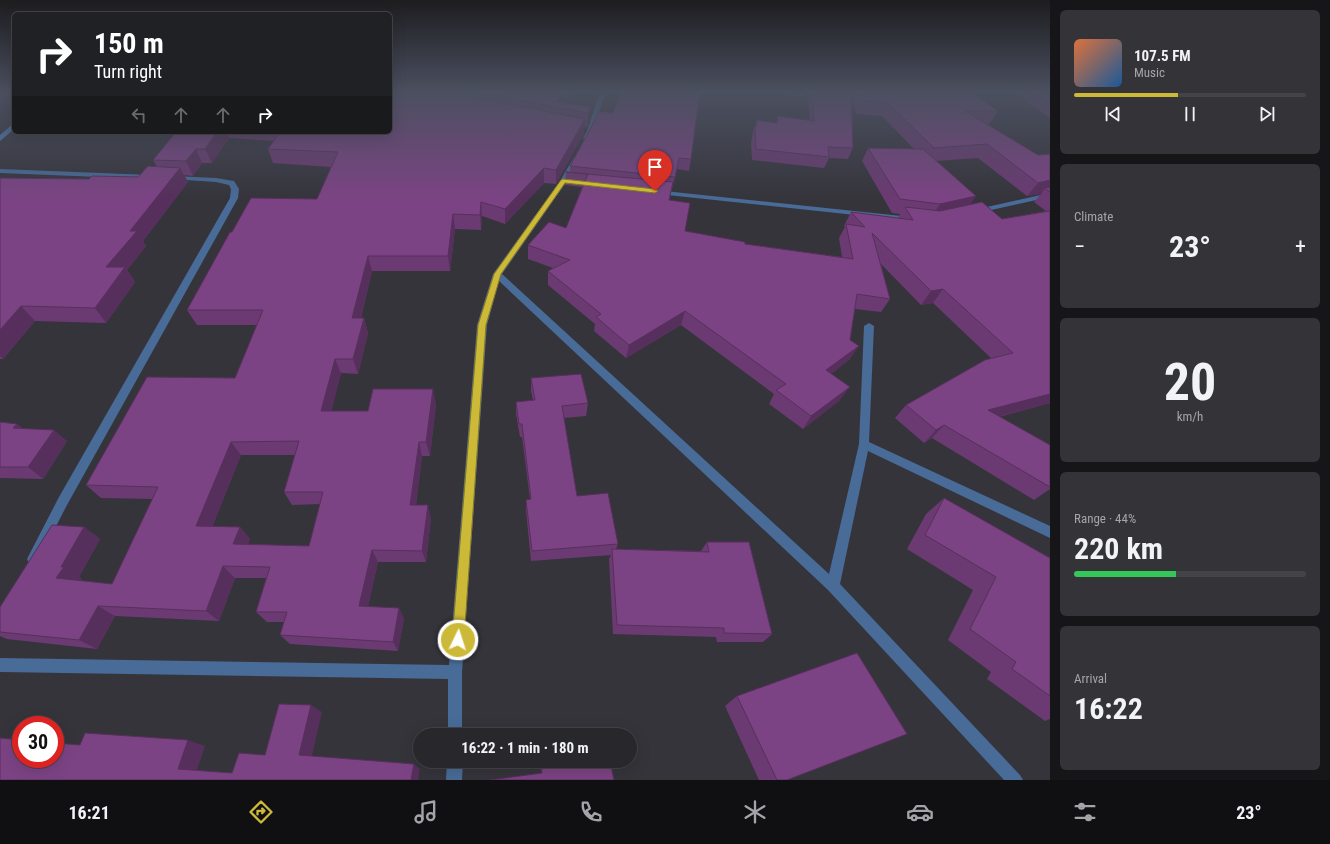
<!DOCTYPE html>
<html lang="en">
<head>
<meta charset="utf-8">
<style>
	body { margin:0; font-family:"Roboto Condensed",sans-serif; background:#343338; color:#f1f3f6; height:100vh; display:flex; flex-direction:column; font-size:15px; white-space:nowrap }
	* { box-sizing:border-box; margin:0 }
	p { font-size:13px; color:#a5a5a9 }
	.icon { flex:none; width:22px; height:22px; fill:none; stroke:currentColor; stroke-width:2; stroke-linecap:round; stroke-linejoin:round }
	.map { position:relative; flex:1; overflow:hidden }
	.details { display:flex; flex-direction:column; gap:10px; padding:10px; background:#161518; width:280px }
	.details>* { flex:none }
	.hud { position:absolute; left:12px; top:12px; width:380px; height:122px; border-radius:6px; box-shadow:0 4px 16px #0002,0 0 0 1px #444448; background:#202124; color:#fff; overflow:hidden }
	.speed { position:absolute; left:12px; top:716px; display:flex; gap:8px; font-size:20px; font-weight:700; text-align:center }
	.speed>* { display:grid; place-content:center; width:52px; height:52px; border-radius:50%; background:#28272c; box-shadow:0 4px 16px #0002,0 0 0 1px #444448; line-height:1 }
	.speed .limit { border:6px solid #d22; background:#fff; color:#111 }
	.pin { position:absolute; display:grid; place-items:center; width:34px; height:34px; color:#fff; margin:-41px -17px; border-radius:50% 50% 50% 0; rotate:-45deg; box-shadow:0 0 4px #0007 }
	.pin .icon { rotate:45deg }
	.me { position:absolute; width:44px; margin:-22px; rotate:4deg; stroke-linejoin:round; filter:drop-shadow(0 0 3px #0008) }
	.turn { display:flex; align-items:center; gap:14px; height:84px; padding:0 16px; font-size:18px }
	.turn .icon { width:52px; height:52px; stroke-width:2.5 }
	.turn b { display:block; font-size:28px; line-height:34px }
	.lanes { display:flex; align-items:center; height:38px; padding:0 16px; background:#0003; justify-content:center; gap:20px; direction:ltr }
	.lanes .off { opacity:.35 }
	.big { font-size:30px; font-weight:700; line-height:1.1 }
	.details .card { flex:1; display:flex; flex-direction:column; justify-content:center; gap:6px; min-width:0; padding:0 14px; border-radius:6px; background:#343338 }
	.details .dial { align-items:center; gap:0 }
	.dial b { font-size:52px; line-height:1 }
	.song { display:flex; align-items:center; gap:12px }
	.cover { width:48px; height:48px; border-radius:6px; background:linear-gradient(135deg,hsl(20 70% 55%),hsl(210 70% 35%)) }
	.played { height:4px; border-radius:2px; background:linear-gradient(90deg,#cdb938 45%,#444448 45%) }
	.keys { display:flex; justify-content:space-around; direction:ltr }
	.heat { display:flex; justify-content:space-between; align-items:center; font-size:22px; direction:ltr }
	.charge { height:6px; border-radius:3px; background:linear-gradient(90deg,#34c759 44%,#444448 0) }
	.trip { position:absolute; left:413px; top:728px; width:224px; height:40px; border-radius:20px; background:#28272c; box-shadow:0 4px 16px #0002,0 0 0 1px #444448; font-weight:700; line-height:40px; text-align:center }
	.dock { display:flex; height:64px; justify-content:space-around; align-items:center; background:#101012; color:#a5a5a9 }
	.dock .icon { width:28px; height:28px }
	.dock .active { color:#cdb938 }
	.dock b { font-size:18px; color:#f1f3f6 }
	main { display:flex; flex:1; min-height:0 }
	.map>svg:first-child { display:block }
</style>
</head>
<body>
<main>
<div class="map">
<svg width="1050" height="780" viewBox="0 0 1050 780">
	<rect width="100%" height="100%" fill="#35343b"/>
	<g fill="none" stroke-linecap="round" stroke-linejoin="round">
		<g fill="#486b97" fill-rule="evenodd">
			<path d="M600 91H606L593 131 588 139H584L583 138 587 131Z"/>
			<path d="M759 91C771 91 797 89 806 95L803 97Z"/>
			<path d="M574 157 579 158 567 181 502 274 829 574 859 444 864 326 869 323 874 326 869 442 1050 526V538L868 451 840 584 1020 775 1023 780H1004L828 590 499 281 487 325 462 672V735H448V679L0 672V658L449 665 477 325 493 274 560 181Z"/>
			<path d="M0 169 151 175 155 177 151 179 0 173Z"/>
			<path d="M173 176 216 178 234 181 239 189 238 198 67 505 37 563 33 565 29 563 27 559 59 497 230 198 231 189 229 185 216 182 171 179 169 178Z"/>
			<path d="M655 190 911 217 915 219 911 221 658 194H655Z"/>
			<path d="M1050 193V197L978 213 974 211 978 209Z"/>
			<path d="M447 761H463L462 780H446Z"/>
		</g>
		<path fill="#4f88ce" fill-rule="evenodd" d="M14 123V129L0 141V135Z"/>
	</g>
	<g fill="#6b3a72" fill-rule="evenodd">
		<path d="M390 91H572L564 103 590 107 589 121 587 127H584V133L556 184 544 183 505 224 482 216 481 230 455 229 450 271H372L361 318H364L368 333 358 374 341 373 331 411H368L436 404 430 456H422L416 505 431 518 426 562H378L368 606 404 618 398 651 290 644 280 635 284 622H267L256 612 266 578H235L219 621 115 616 97 649 7 639 0 636V607L84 527 100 539 79 577 81 578 80 581 112 584 153 499 101 498 86 485 235 378 257 325H197L187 310 232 232 317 199 331 167 273 163 268 149 274 141 229 138 212 163H202L193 176 184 175 188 182 143 241 146 246 127 270 135 282 106 323 35 321 3 359H0V178L89 179 138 177 157 167 153 160 176 132H390ZM241 455H295L284 492 292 505 320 504 309 546 248 544 250 539 240 527H212Z"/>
		<path d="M808 91H970L998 111 989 124H987L1038 155 1050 154V403L999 417 1050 445V489L1034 500 932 438 924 443 895 418 906 405 991 358 933 303 921 305 881 264 890 299 881 312 855 309 850 340V359L831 374 840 400 803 429 769 404 774 394 681 325 626 358 594 331 595 324 548 285V271L553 268 528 259V245L566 228 582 187 565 185 566 172H570V166L595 120 691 159 689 171 677 169 669 200 685 231 745 244 842 257 839 238 845 227 844 226 851 212 898 218 900 214 892 213 862 161 868 148 914 149 882 116 856 114 852 97 853 148 848 159 829 158 824 168 752 160 751 143 753 131 757 120 776 123 778 116 810 120ZM978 158 1027 196 1041 194 1034 202 1046 211 1002 219 970 204 976 196 936 161Z"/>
		<path d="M1011 91H1050V118Z"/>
		<path d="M57 132H138L135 135 59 134Z"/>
		<path d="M531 378 588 403 586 416 564 418 577 496 618 544 616 549 701 551 707 542 772 634 763 642H717L716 637 613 634 609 559 611 555 531 561 526 511V500L530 499 522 437H520L516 414V402L533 400 531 391Z"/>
		<path d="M0 422 17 424 22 428 67 441 43 479 0 478Z"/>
		<path d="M944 498 1050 558V719L1045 721 987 679 991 672 948 640 973 590 907 549 926 514Z"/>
		<path d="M737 696 787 780H759L725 706Z"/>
		<path d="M540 761H610L541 773Z"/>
	</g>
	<g fill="#572f5c">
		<path d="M0 91H14V92L0 103Z"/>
		<path d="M564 91H572L561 108 557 102Z"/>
		<path d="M590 107 589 121 587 127 588 113Z"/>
		<path d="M585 119 584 133 556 184V170Z"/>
		<path d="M134 132H138L135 135Z"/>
		<path d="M217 132H227L229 138 212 163 205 149Z"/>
		<path d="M196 149 202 163 193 176 186 161Z"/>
		<path d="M180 168 188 182 143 241 146 246 127 270 135 282 106 323 95 308 106 267 130 231Z"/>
		<path d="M544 168V183L505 224V209Z"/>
		<path d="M1050 180V192L1045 188 1041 194 1027 196 1038 183Z"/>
		<path d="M976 196 966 210 931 217 940 204Z"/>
		<path d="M481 202 482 216 481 230 480 215Z"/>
		<path d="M453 214 455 229 450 271 448 256Z"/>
		<path d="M368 256 372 271 357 333 352 318Z"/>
		<path d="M943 289 933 303 921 305 931 291Z"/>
		<path d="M21 306 35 321 3 359 0 356V330Z"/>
		<path d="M685 311 681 325 626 358 629 345Z"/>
		<path d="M364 318 368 333 358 374 353 359Z"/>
		<path d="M859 346 850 359 818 384 826 370Z"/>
		<path d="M335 359 341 373 328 425 321 411Z"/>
		<path d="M850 387 840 400 803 429 811 416Z"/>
		<path d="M433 389 436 404 430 456 426 442Z"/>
		<path d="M1050 394V403L974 423 988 410Z"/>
		<path d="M17 424 31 436 13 428Z"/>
		<path d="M944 425 932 438 924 443 936 430Z"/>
		<path d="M54 430 67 441 43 479 28 467Z"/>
		<path d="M231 442 241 455 208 538 196 526Z"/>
		<path d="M419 442 422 456 414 518 410 505Z"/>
		<path d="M428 505 431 518 426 562 422 551Z"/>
		<path d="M84 527 100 539 79 577 81 578 74 589 56 578 61 567Z"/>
		<path d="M240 527 250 539 244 556 233 544Z"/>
		<path d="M372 550 378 562 366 616 359 606Z"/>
		<path d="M223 566 235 578 219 621 206 611Z"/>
		<path d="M98 606 115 616 97 649 79 640Z"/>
		<path d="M399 608 404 618 398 651 393 642Z"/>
		<path d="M311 705 322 712 311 760 299 755Z"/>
		<path d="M188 740 205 746 196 773 178 769Z"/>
		<path d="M414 764 420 769 418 780H411Z"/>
	</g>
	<g fill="#7c4384" stroke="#572f5c" fill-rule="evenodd">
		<path d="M390 91H441L585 119 556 170 544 168 505 209 481 202 480 215 453 214 448 256H368L352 318H364L353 359H335L321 411H368L373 389H433L426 442H419L410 505H428L422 551 372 550 359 606 399 608 393 642 280 635 287 612H256L270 567 223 566 206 611 98 606 79 640 0 632V607L52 525 84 527 61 567H64L56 578 112 584 158 487 86 485 147 377 235 378 263 310H187L230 232H232L251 198 317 199 338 152 268 149 280 132H390ZM299 441 284 492H323L309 546 233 544 240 527 196 526 231 442Z"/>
		<path d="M471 91H564L557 102 590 107 588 113Z"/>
		<path d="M622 91H700L691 159 679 158 675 177 570 166 595 120 599 111 613 113Z"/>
		<path d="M812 91H851L853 148 828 147 829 157 756 149 755 132 757 120 777 123 778 116 814 121Z"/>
		<path d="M859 91H970L998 111H965L1038 155 1050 154V180L1038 183 987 144 934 148 888 103 862 101Z"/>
		<path d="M1030 91H1050V104Z"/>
		<path d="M176 132H217L205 149H196L186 161 153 160Z"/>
		<path d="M868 148 923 149 976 196 940 204 900 199Z"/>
		<path d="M148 166 180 168 130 231H137L106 267H125L95 308 21 306 0 330V178L89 179 92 176 138 177Z"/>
		<path d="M566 172 673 182 669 200 690 203 685 231 745 242V244L853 259 846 224 865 227 851 212 913 220 905 207 940 211 982 202 1002 219 1050 211V394L988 410 1050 445V487L944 425 936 430 906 405 985 360 1013 353 943 289 931 291 872 233 890 299 857 294 850 340 859 346 826 370 850 387 811 416 776 390 786 384 685 311 629 345 596 317 601 314 548 271 570 260 528 245 549 222 566 228 588 174Z"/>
		<path d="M1050 187V192L1045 188Z"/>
		<path d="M581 374 588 403 562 406 577 496 608 493 618 544 532 551 526 500 531 499 522 424H519L516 402 535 400 531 378Z"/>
		<path d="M0 422 17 424 13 428 54 430 28 467H0Z"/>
		<path d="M944 498 1050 558V696L1012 669 1016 662 970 629 996 577 925 535Z"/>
		<path d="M707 542H749L772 634 724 633V628L617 625 612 549 709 552Z"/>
		<path d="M857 653 907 734 787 780H777L737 696Z"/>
		<path d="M279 704 311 705 299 755 414 764 411 780H0V738L21 740V759H55V743L80 745 85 733 188 740 178 769 232 773 239 753 265 755Z"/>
		<path d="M541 761H610L614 780H490L542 773Z"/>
	</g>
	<linearGradient id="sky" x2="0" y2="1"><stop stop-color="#1d1d20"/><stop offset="0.46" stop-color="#4b5060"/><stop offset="1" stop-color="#4b5060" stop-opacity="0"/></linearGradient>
	<rect width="1050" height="200" fill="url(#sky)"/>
	<path fill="#cdb938" stroke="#857824" d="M563 179 655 189 658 191 655 193 565 183 501 274 486 325 464 640 462 645 458 647 453 645 452 640 478 325 494 274 561 180Z"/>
</svg>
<div class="speed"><div class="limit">30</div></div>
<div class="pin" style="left:655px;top:191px;background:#d93025"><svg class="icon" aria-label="arrive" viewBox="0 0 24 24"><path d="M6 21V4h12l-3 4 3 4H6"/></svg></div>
<svg class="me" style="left:458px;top:640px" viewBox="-20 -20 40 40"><circle r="17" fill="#cdb938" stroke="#fff" stroke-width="3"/><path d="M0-11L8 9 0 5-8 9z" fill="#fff"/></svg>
<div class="trip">16:22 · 1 min · 180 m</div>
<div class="hud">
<div class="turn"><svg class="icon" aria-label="right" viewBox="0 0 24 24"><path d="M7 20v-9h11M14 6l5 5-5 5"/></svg><div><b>150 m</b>Turn right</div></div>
<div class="lanes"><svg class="icon off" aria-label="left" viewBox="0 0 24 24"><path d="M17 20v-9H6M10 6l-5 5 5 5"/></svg><svg class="icon off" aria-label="ahead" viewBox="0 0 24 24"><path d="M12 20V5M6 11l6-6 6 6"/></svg><svg class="icon off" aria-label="ahead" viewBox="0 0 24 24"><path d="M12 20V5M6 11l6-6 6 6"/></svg><svg class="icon" aria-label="right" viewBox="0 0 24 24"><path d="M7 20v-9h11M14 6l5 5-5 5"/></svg></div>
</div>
</div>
<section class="details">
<div class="card">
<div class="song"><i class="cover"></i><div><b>107.5 FM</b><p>Music</p></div></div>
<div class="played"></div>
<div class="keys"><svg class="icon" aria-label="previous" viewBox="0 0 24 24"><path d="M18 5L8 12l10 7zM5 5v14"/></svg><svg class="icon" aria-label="pause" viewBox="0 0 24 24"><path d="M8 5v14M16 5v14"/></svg><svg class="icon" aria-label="next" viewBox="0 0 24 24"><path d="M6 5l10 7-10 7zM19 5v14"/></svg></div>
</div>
<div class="card"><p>Climate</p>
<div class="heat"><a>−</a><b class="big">23°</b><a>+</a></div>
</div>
<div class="card dial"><b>20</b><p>km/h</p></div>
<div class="card"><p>Range · 44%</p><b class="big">220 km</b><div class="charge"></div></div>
<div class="card"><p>Arrival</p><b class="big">16:22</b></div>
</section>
</main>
<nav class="dock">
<b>16:21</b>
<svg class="icon active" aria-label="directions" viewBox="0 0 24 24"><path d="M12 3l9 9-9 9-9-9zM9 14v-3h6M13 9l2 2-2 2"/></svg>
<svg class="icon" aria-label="music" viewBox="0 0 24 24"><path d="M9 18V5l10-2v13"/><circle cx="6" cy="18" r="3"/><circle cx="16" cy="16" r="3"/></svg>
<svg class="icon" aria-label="phone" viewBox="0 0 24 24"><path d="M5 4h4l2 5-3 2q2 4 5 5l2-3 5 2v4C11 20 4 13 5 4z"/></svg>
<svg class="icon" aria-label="climate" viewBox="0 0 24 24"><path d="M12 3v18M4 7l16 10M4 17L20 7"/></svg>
<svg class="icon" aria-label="car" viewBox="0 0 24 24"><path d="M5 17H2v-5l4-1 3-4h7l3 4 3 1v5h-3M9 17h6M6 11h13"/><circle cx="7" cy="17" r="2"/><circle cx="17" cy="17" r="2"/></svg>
<svg class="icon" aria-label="filters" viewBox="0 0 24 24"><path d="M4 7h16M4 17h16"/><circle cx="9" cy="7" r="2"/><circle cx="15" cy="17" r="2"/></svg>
<b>23°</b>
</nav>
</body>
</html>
